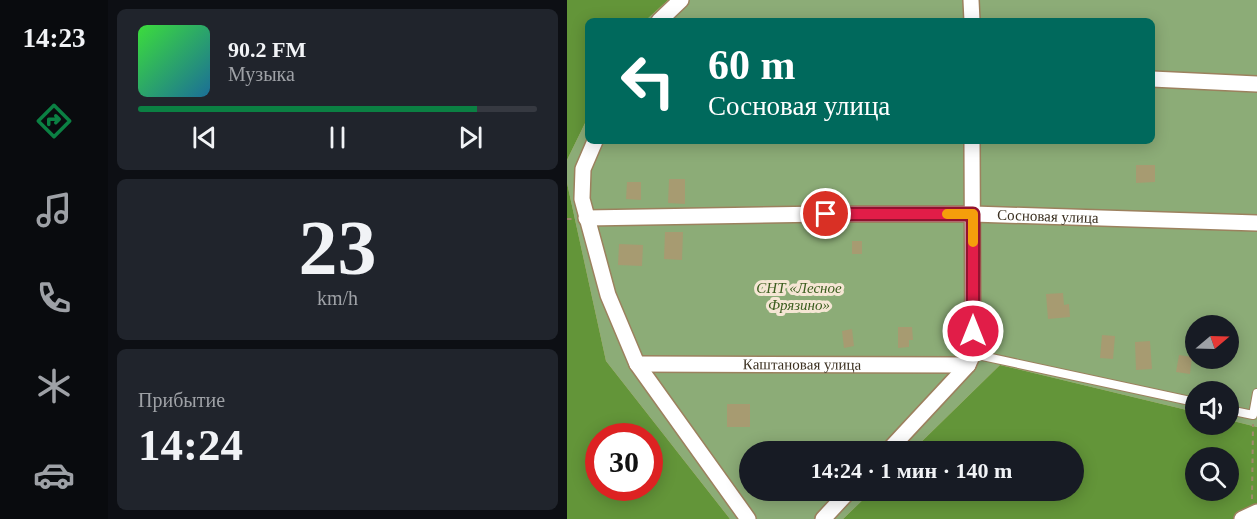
<!DOCTYPE html>
<html lang="ru">
<head>
<meta charset="utf-8">
<style>
	body { margin:0; font-family:Georgia,serif; background:#20242c; color:#f1f3f6; height:100vh; display:flex; flex-direction:column; font-size:22px; white-space:nowrap }
	* { box-sizing:border-box; margin:0 }
	p { font-size:20px; color:#9ea1a6 }
	.icon { flex:none; width:33px; height:33px; fill:none; stroke:currentColor; stroke-width:2; stroke-linecap:round; stroke-linejoin:round }
	.map { position:relative; flex:1; overflow:hidden }
	.details { display:flex; flex-direction:column; gap:9px; padding:9px; background:#0d0f14; width:459px }
	.details>* { flex:none }
	.guide { position:absolute; left:18px; top:18px; width:570px; height:126px; border-radius:9px; box-shadow:0 3px 15px #0003; background:#00695c; color:#fff; overflow:hidden }
	.needle { width:39px; rotate:71deg }
	.buttons { position:absolute; left:618px; top:315px; display:grid; gap:12px }
	.buttons a { display:grid; place-items:center; width:54px; height:54px; border-radius:50%; background:#171b24; box-shadow:0 3px 15px #0003; font-size:30px }
	.speed { position:absolute; left:18px; top:423px; display:flex; gap:12px; font-size:30px; font-weight:700; text-align:center }
	.speed>* { display:grid; place-content:center; width:78px; height:78px; border-radius:50%; background:#171b24; box-shadow:0 3px 15px #0003; line-height:1 }
	.speed .limit { border:9px solid #d22; background:#fff; color:#111 }
	.pin { position:absolute; display:grid; place-items:center; width:51px; height:51px; color:#fff; margin:-26px; border:3px solid #fff; border-radius:50%; box-shadow:0 2px 6px #0007 }
	.me { position:absolute; width:66px; margin:-33px; rotate:0deg; stroke-linejoin:round; filter:drop-shadow(0 0 4px #0008) }
	.turn { display:flex; align-items:center; gap:21px; height:126px; padding:0 24px; font-size:27px }
	.turn .icon { width:78px; height:78px; stroke-width:2.5 }
	.turn b { display:block; font-size:42px; line-height:51px }
	.big { font-size:45px; font-weight:600; line-height:1.1 }
	.details .widget { flex:1; display:flex; flex-direction:column; justify-content:center; gap:9px; min-width:0; padding:0 21px; border-radius:9px; background:#20242c }
	.details .dial { align-items:center; gap:0 }
	.dial b { font-size:78px; line-height:1 }
	.song { display:flex; align-items:center; gap:18px }
	.cover { width:72px; height:72px; border-radius:9px; background:linear-gradient(135deg,hsl(120 70% 55%),hsl(200 70% 35%)) }
	.played { height:6px; border-radius:3px; background:linear-gradient(90deg,#0b8043 85%,#363941 85%) }
	.keys { display:flex; justify-content:space-around; direction:ltr }
	.trip { position:absolute; left:172px; top:441px; width:345px; height:60px; border-radius:30px; background:#171b24; box-shadow:0 3px 15px #0003; font-weight:600; line-height:60px; text-align:center }
	main { display:flex; flex:1; min-height:0 }
	.menu { display:flex; flex-direction:column; width:108px; justify-content:space-around; align-items:center; background:#090b0e; color:#9ea1a6 }
	.menu .icon { width:42px; height:42px }
	.menu .on { color:#0b8043 }
	.menu b { font-size:27px; color:#f1f3f6 }
	.map>svg:first-child { display:block }
</style>
</head>
<body>
<main>
<nav class="menu">
<b>14:23</b>
<svg class="icon on" aria-label="directions" viewBox="0 0 24 24"><path d="M12 3l9 9-9 9-9-9zM9 14v-3h6M13 9l2 2-2 2"/></svg>
<svg class="icon" aria-label="music" viewBox="0 0 24 24"><path d="M9 18V5l10-2v13"/><circle cx="6" cy="18" r="3"/><circle cx="16" cy="16" r="3"/></svg>
<svg class="icon" aria-label="phone" viewBox="0 0 24 24"><path d="M5 4h4l2 5-3 2q2 4 5 5l2-3 5 2v4C11 20 4 13 5 4z"/></svg>
<svg class="icon" aria-label="climate" viewBox="0 0 24 24"><path d="M12 3v18M4 7l16 10M4 17L20 7"/></svg>
<svg class="icon" aria-label="car" viewBox="0 0 24 24"><path d="M5 17H2v-5l4-1 3-4h7l3 4 3 1v5h-3M9 17h6M6 11h13"/><circle cx="7" cy="17" r="2"/><circle cx="17" cy="17" r="2"/></svg>
</nav>
<section class="details">
<div class="widget">
<div class="song"><i class="cover"></i><div><b>90.2 FM</b><p>Музыка</p></div></div>
<div class="played"></div>
<div class="keys"><svg class="icon" aria-label="previous" viewBox="0 0 24 24"><path d="M18 5L8 12l10 7zM5 5v14"/></svg><svg class="icon" aria-label="pause" viewBox="0 0 24 24"><path d="M8 5v14M16 5v14"/></svg><svg class="icon" aria-label="next" viewBox="0 0 24 24"><path d="M6 5l10 7-10 7zM19 5v14"/></svg></div>
</div>
<div class="widget dial"><b>23</b><p>km/h</p></div>
<div class="widget"><p>Прибытие</p><b class="big">14:24</b></div>
</section>
<div class="map">
<svg width="690" height="519" viewBox="0 0 690 519">
	<rect width="100%" height="100%" fill="#e0c39e"/>
	<path fill="#8cac77" fill-rule="evenodd" d="M101 0H690V427L662 420V392H628V412L433 365 345 451 183 452V490L305 491 276 519H163L39 361 0 183V160L21 117V141H585V21H78ZM628 326H662V358H628Z"/>
	<g fill="#639539" fill-rule="evenodd">
		<path d="M0 0H101L78 21H21V117L0 160Z"/>
		<path d="M0 183 39 361 163 519H0ZM32 436H82V488H32Z"/>
		<path d="M433 365 628 412V424H662V420L690 427V519H276L305 491 507 490V452L345 451ZM628 458H662V490H628Z"/>
	</g>
	<g fill="#a79b71">
		<path d="M569 165H588V182L569 183Z"/>
		<path d="M102 179H118V204L101 203Z"/>
		<path d="M60 182H74V200L59 199Z"/>
		<path d="M98 232H116L115 260 97 259Z"/>
		<rect x="285" y="241" width="10" height="13"/>
		<path d="M52 244 76 245 75 266 51 265Z"/>
		<path d="M496 293 497 305 502 304 503 317 481 319 479 294Z"/>
		<path d="M331 327H345L346 340H342V347L331 348Z"/>
		<path d="M285 329 287 346 277 348 275 331Z"/>
		<path d="M535 335 548 336 546 359 533 358Z"/>
		<path d="M583 341 585 369 569 370 568 342Z"/>
		<path d="M612 355 625 357 623 374 609 372Z"/>
		<rect x="160" y="404" width="23" height="23"/>
	</g>
	<g fill="none" stroke-linecap="round" stroke-linejoin="round">
		<g stroke="#9c815e" stroke-width="10">
			<g id="lane">
				<path d="M406 354 628 402"/>
				<path d="M662 410 686 415 690 393"/>
			</g>
		</g>
		<g stroke="#9c815e" stroke-width="18">
			<g id="street">
				<path d="M404 0 405 21"/>
				<path d="M92 21 114 0"/>
				<path d="M585 79 690 84"/>
				<path d="M28 141 16 169 15 199 41 295 70 364 181 519"/>
				<path id="s1" d="M19 218 259 214H406L690 223"/>
				<path id="s2" d="M70 364 401 365"/>
				<path d="M320 452 401 365 406 354 405 141"/>
				<path d="M256 519 283 490"/>
				<path d="M675 519 690 512"/>
			</g>
		</g>
		<g stroke="#a08a6d" stroke-width="2" stroke-dasharray="4.5 4.5" stroke-linecap="butt">
			<path d="M0 219H7"/>
			<path d="M685 499 686 424"/>
		</g>
		<use href="#lane" stroke="#fff" stroke-width="8"/>
		<use href="#street" stroke="#fff" stroke-width="15"/>
	</g>
	<g fill="none" stroke-linecap="round" stroke-linejoin="round">
		<g stroke="#92132f" stroke-width="15">
			<path id="route" d="M259 214H406V331"/>
		</g>
		<use href="#route" stroke="#e11d48" stroke-width="10"/>
		<path stroke="#f59e0b" stroke-width="10" d="M380 214H406V242"/>
	</g>
	<g text-anchor="middle" dominant-baseline="central" stroke-width="6" stroke-linejoin="round" paint-order="stroke">
		<g font-size="15" fill="#3b3021" stroke="#f5e6d4">
			<text stroke="none"><textPath href="#s1" startOffset="462">Сосновая улица</textPath></text>
			<text stroke="none"><textPath href="#s2" startOffset="165">Каштановая улица</textPath></text>
		</g>
		<g font-size="15" font-style="italic" fill="#3b5d1e" stroke="#f5e6d4">
			<text x="232" y="288">СНТ «Лесное<tspan x="232" dy="17">Фрязино»</tspan></text>
		</g>
	</g>
</svg>
<div class="buttons">
<a><svg class="needle" viewBox="-14 -14 28 28"><path d="M0-13l5 13h-10z" fill="#e53935"/><path d="M0 13l5-13h-10z" fill="#9ea1a6"/></svg></a>
<a><svg class="icon" aria-label="sound" viewBox="0 0 24 24"><path d="M4 9h4l5-4v14l-5-4H4zM17 9q2 3 0 6"/></svg></a>
<a><svg class="icon" aria-label="search" viewBox="0 0 24 24"><circle cx="10" cy="10" r="6"/><path d="M15 15l6 6"/></svg></a>
</div>
<div class="speed"><div class="limit">30</div></div>
<div class="pin" style="left:259px;top:214px;background:#d93025"><svg class="icon" aria-label="arrive" viewBox="0 0 24 24"><path d="M6 21V4h12l-3 4 3 4H6"/></svg></div>
<svg class="me" style="left:406px;top:331px" viewBox="-20 -20 40 40"><circle r="17" fill="#e11d48" stroke="#fff" stroke-width="3"/><path d="M0-11L8 9 0 5-8 9z" fill="#fff"/></svg>
<div class="trip">14:24 · 1 мин · 140 m</div>
<div class="guide">
<div class="turn"><svg class="icon" aria-label="left" viewBox="0 0 24 24"><path d="M17 20v-9H6M10 6l-5 5 5 5"/></svg><div><b>60 m</b>Сосновая улица</div></div>
</div>
</div>
</main>
</body>
</html>
